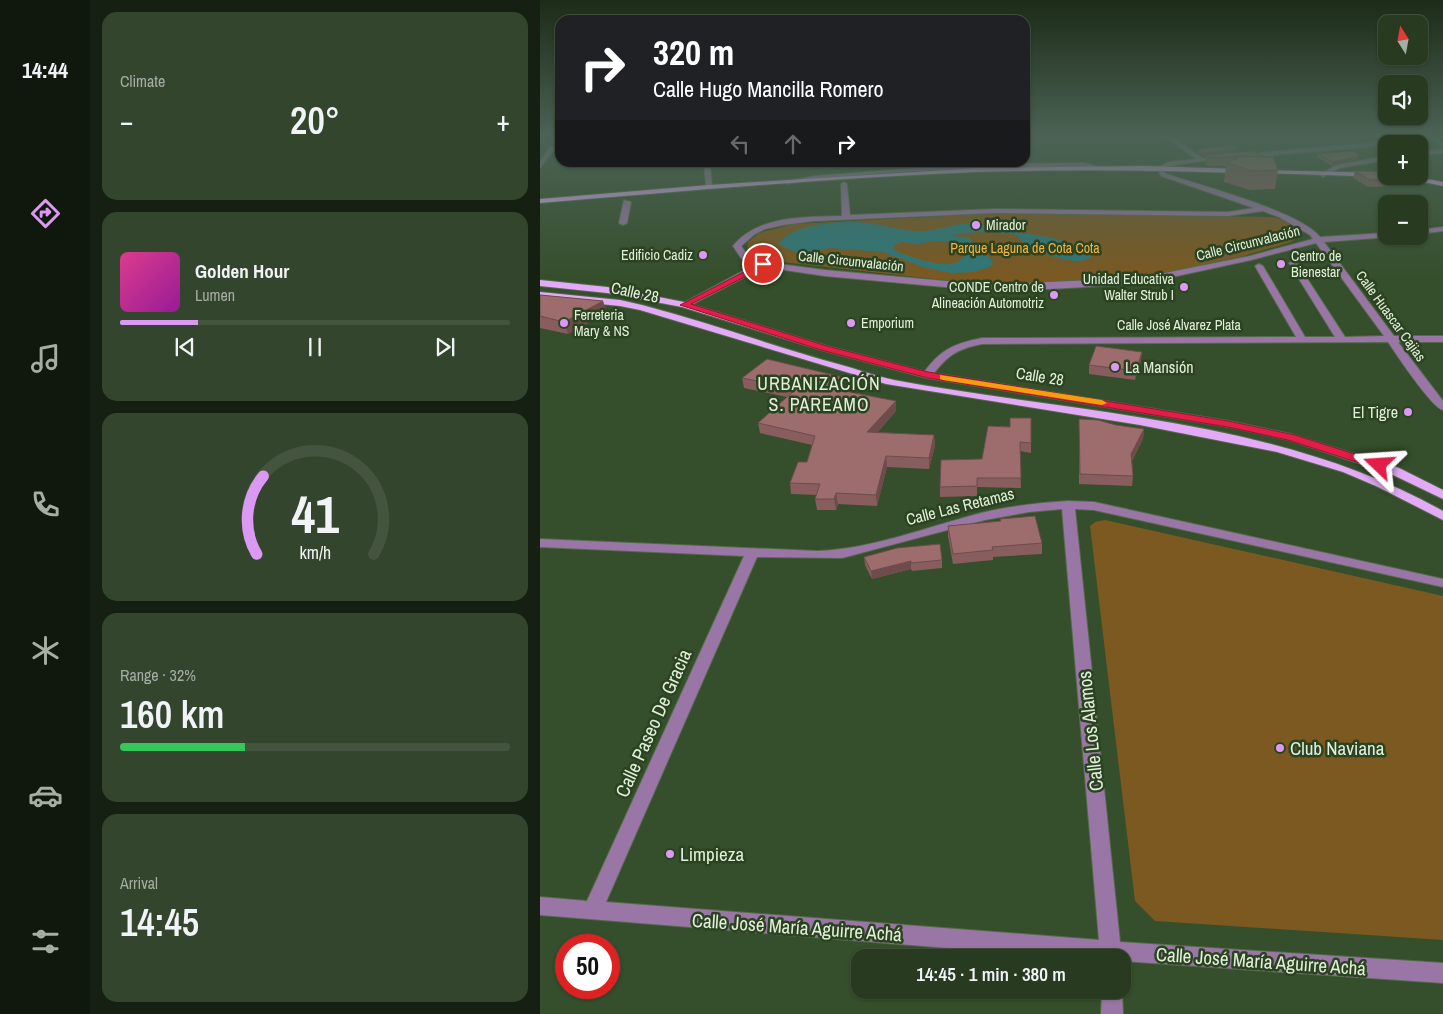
<!DOCTYPE html>
<html lang="en">
<head>
<meta charset="utf-8">
<style>
	body { margin:0; font-family:"Archivo Narrow",sans-serif; background:#34452d; color:#f1f3f6; height:100vh; display:flex; flex-direction:column; font-size:19px; white-space:nowrap }
	* { box-sizing:border-box; margin:0 }
	p { font-size:16px; color:#a5ada5 }
	.icon { flex:none; width:28px; height:28px; fill:none; stroke:currentColor; stroke-width:2; stroke-linecap:round; stroke-linejoin:round }
	.map { position:relative; flex:1; overflow:hidden }
	.drawer { display:flex; flex-direction:column; gap:12px; padding:12px; background:#162012; width:450px }
	.drawer>* { flex:none }
	.top-card { position:absolute; left:15px; top:15px; width:475px; height:152px; border-radius:15px; box-shadow:0 1px 4px #0004,0 0 0 1px #44543e; background:#202124; color:#fff; overflow:hidden }
	.needle { width:32px; rotate:349deg }
	.buttons { position:absolute; left:838px; top:15px; display:grid; gap:10px }
	.buttons a { display:grid; place-items:center; width:50px; height:50px; border-radius:10px; background:#283a20; box-shadow:0 1px 4px #0004,0 0 0 1px #44543e; font-size:25px }
	.speed { position:absolute; left:15px; top:934px; display:flex; gap:10px; font-size:25px; font-weight:700; text-align:center }
	.speed>* { display:grid; place-content:center; width:65px; height:65px; border-radius:50%; background:#283a20; box-shadow:0 1px 4px #0004,0 0 0 1px #44543e; line-height:1 }
	.speed .limit { border:8px solid #d22; background:#fff; color:#111 }
	.pin { position:absolute; display:grid; place-items:center; width:42px; height:42px; color:#fff; margin:-21px; border:2px solid #fff; border-radius:50%; box-shadow:0 1px 5px #0007 }
	.me { position:absolute; width:55px; margin:-28px; rotate:290deg; stroke-linejoin:round; filter:drop-shadow(0 0 4px #0008) }
	.turn { display:flex; align-items:center; gap:18px; height:105px; padding:0 15px; font-size:22px }
	.turn .icon { width:65px; height:65px; stroke-width:2.5 }
	.turn b { display:block; font-size:35px; line-height:42px }
	.lanes { display:flex; align-items:center; height:48px; padding:0 15px; background:#0003; justify-content:center; gap:25px; direction:ltr }
	.lanes .off { opacity:.35 }
	.big { font-size:38px; font-weight:600; line-height:1.1 }
	.drawer .card { flex:1; display:flex; flex-direction:column; justify-content:center; gap:8px; min-width:0; padding:0 18px; border-radius:15px; background:#34452d }
	.drawer .dial { align-items:center; gap:0 }
	.dial svg { height:130px; overflow:visible; fill:none; stroke:#44543e; stroke-width:7; stroke-linecap:round; text-anchor:middle }
	.dial text { fill:#f1f3f6; stroke:none }
	.song { display:flex; align-items:center; gap:15px }
	.cover { width:60px; height:60px; border-radius:8px; background:linear-gradient(135deg,hsl(330 70% 55%),hsl(300 70% 35%)) }
	.played { height:5px; border-radius:2px; background:linear-gradient(90deg,#dc99f4 20%,#44543e 20%) }
	.keys { display:flex; justify-content:space-around; direction:ltr }
	.heat { display:flex; justify-content:space-between; align-items:center; font-size:28px; direction:ltr }
	.charge { height:8px; border-radius:4px; background:linear-gradient(90deg,#34c759 32%,#44543e 0) }
	.trip { position:absolute; left:311px; top:949px; width:280px; height:50px; border-radius:15px; background:#283a20; box-shadow:0 1px 4px #0004,0 0 0 1px #44543e; font-weight:600; line-height:50px; text-align:center }
	main { display:flex; flex:1; min-height:0 }
	.tab-bar { display:flex; flex-direction:column; width:90px; justify-content:space-around; align-items:center; background:#10170d; color:#a5ada5 }
	.tab-bar .icon { width:35px; height:35px }
	.tab-bar .current { color:#dc99f4 }
	.tab-bar b { font-size:22px; color:#f1f3f6 }
	.map>svg:first-child { display:block }
</style>
</head>
<body>
<main>
<nav class="tab-bar">
<b>14:44</b>
<svg class="icon current" aria-label="directions" viewBox="0 0 24 24"><path d="M12 3l9 9-9 9-9-9zM9 14v-3h6M13 9l2 2-2 2"/></svg>
<svg class="icon" aria-label="music" viewBox="0 0 24 24"><path d="M9 18V5l10-2v13"/><circle cx="6" cy="18" r="3"/><circle cx="16" cy="16" r="3"/></svg>
<svg class="icon" aria-label="phone" viewBox="0 0 24 24"><path d="M5 4h4l2 5-3 2q2 4 5 5l2-3 5 2v4C11 20 4 13 5 4z"/></svg>
<svg class="icon" aria-label="climate" viewBox="0 0 24 24"><path d="M12 3v18M4 7l16 10M4 17L20 7"/></svg>
<svg class="icon" aria-label="car" viewBox="0 0 24 24"><path d="M5 17H2v-5l4-1 3-4h7l3 4 3 1v5h-3M9 17h6M6 11h13"/><circle cx="7" cy="17" r="2"/><circle cx="17" cy="17" r="2"/></svg>
<svg class="icon" aria-label="filters" viewBox="0 0 24 24"><path d="M4 7h16M4 17h16"/><circle cx="9" cy="7" r="2"/><circle cx="15" cy="17" r="2"/></svg>
</nav>
<section class="drawer">
<div class="card"><p>Climate</p>
<div class="heat"><a>−</a><b class="big">20°</b><a>+</a></div>
</div>
<div class="card">
<div class="song"><i class="cover"></i><div><b>Golden Hour</b><p>Lumen</p></div></div>
<div class="played"></div>
<div class="keys"><svg class="icon" aria-label="previous" viewBox="0 0 24 24"><path d="M18 5L8 12l10 7zM5 5v14"/></svg><svg class="icon" aria-label="pause" viewBox="0 0 24 24"><path d="M8 5v14M16 5v14"/></svg><svg class="icon" aria-label="next" viewBox="0 0 24 24"><path d="M6 5l10 7-10 7zM19 5v14"/></svg></div>
</div>
<div class="card dial"><svg viewBox="0 0 100 80">
<path d="M14 69A42 42 0 1 1 86 69"/>
<path d="M14 69A42 42 0 0 1 18 21" stroke="#dc99f4"/>
<text x="50" y="56" font-size="32" font-weight="700">41</text>
<text x="50" y="72" font-size="11">km/h</text>
</svg></div>
<div class="card"><p>Range · 32%</p><b class="big">160 km</b><div class="charge"></div></div>
<div class="card"><p>Arrival</p><b class="big">14:45</b></div>
</section>
<div class="map">
<svg width="903" height="1014" viewBox="0 0 903 1014">
	<rect width="100%" height="100%" fill="#354e2b"/>
	<g fill="#7b5921">
		<path d="M463 213 731 217C745 219 754 223 762 234L751 242 700 257 629 272 602 277 498 283 412 281 233 261 216 257 207 250 208 242 219 233 253 224Z"/>
		<path d="M565 520 903 596V940L615 921 595 901 550 526 555 522Z"/>
	</g>
	<path fill="#2f7879" fill-rule="evenodd" d="M436 222C442 224 447 228 454 229 480 234 535 235 551 257 539 268 498 253 485 244 482 242 480 238 477 236 468 231 422 231 412 236L428 237 450 258 453 263 452 266 433 272 411 273 383 267 343 252 291 248 258 253 238 244C253 222 305 220 329 223 345 225 362 231 379 231 399 231 416 223 436 222ZM394 241C404 241 419 240 426 248L425 256C422 258 419 262 415 263 400 268 368 256 354 250L353 246 361 242 376 244Z"/>
	<g fill="none" stroke-linecap="round" stroke-linejoin="round">
		<g stroke="#546b4a" stroke-width="2">
			<g id="minor">
				<path d="M625 137H632L663 158 681 156 684 158 630 166 619 169V167L628 162 656 159Z"/>
				<path d="M869 137H883L828 147 703 158 700 156 703 154 828 143Z"/>
				<path d="M887 137H894L903 142V146Z"/>
				<path d="M10 147 15 148 0 168V161Z"/>
				<path d="M903 149V153L879 156V152Z"/>
				<path d="M846 156V160L800 168 783 177 780 175 796 165Z"/>
				<path d="M164 162H170L172 187 169 189 166 187Z"/>
				<path d="M544 163 564 168 561 170 544 167C445 168 345 169 247 184L244 182 274 176 428 164Z"/>
				<path d="M622 170 626 174C660 185 761 212 780 237L846 233V236L849 237 784 242 854 336H903V342H858L903 401V410C891 407 857 355 848 342L442 344C416 349 407 356 391 377H383L382 375C400 350 412 344 442 338L756 337 715 266 719 264 723 266 765 337H795L749 263 753 261 757 263 805 337 844 336 776 243 711 260 600 284 509 289 465 290 405 287 285 276 224 267 147 307H141L140 305 216 264 201 258 193 246C218 215 266 217 302 216L301 184 304 182 307 184 310 215 455 209 688 212 714 208 621 176 619 172ZM723 211 739 217 770 235 773 239 710 256 600 278 465 284 405 281 285 270 224 262 207 254 201 246 215 234 225 229 243 225 274 221 455 213 688 216Z"/>
				<path d="M84 200 91 202 87 223 83 225 79 223Z"/>
				<path d="M903 227V231L879 234V230Z"/>
				<path d="M528 501 554 502 903 579V587L554 510 535 509 580 942 903 963V983L582 961V958H532L0 915V897L47 901 204 556 0 547V539L277 551C333 549 387 527 441 513 469 506 499 503 528 501ZM522 509 559 940 66 902 217 557 302 558 445 520 489 512Z"/>
				<path d="M562 990H582L583 1014H561Z"/>
			</g>
		</g>
		<g stroke="#546b4a" stroke-width="2">
			<g id="major">
				<path d="M604 166 701 169 704 171 701 173C613 170 525 169 437 172 291 178 145 191 0 203V199L169 185 437 168Z"/>
				<path d="M721 170 846 173V176H848L846 177 719 173V171Z"/>
				<path d="M854 176H870L903 182V186Z"/>
				<path d="M0 280 67 287 144 302 287 346 387 372 689 421 751 434 859 468 903 490V499L851 474 749 440 689 427 387 378 281 350 142 307 67 293 0 286Z"/>
				<path d="M0 292 80 300 102 305C168 322 232 346 298 364 317 369 335 376 354 380 537 414 739 418 903 511V520L836 486 803 472 737 452 600 425 346 384 100 310 80 306 0 298Z"/>
			</g>
		</g>
		<use href="#minor" fill="#9976a6" fill-rule="evenodd"/>
		<use href="#major" fill="#e3aaf7" fill-rule="evenodd"/>
	</g>
	<g fill="#875d5e">
		<path d="M658 149 699 152 738 170 735 189 710 190 684 182 686 166H669L665 164 666 156H663L658 152Z"/>
		<path d="M778 154 819 159 792 166 777 157Z"/>
		<path d="M815 171 857 179 855 186 828 187 813 178Z"/>
		<path d="M0 295 63 301 66 313 28 334 0 328Z"/>
		<path d="M601 361 595 380 549 374V365Z"/>
		<path d="M302 377 303 387 299 390 356 411 337 433 394 435 395 446 389 469 347 467 337 506 298 504 296 510H277L275 499 277 495 251 494 250 483 267 462 272 445 220 433 218 423 247 397 204 388 202 378Z"/>
		<path d="M491 418V453L480 451 481 488 437 487V496L400 497V487L442 459 470 427Z"/>
		<path d="M539 419 576 425 604 429 603 439 592 461 593 476 592 486 539 484Z"/>
		<path d="M460 519 502 543V554L453 557V560L413 564 408 536V526L460 521Z"/>
		<path d="M324 557 402 560V568L372 571 371 569 332 579 325 565Z"/>
	</g>
	<g fill="#6e4c4c">
		<path d="M700 149 699 153 666 155V156H663L664 153Z"/>
		<path d="M819 156V159L792 166V162Z"/>
		<path d="M63 301 66 313 28 334 24 322Z"/>
		<path d="M602 352 601 361 595 380 596 371Z"/>
		<path d="M302 377 303 387 290 398 289 388Z"/>
		<path d="M356 401V411L328 443 327 432Z"/>
		<path d="M604 429 603 439 590 464 591 454Z"/>
		<path d="M394 435 395 446 389 469V458Z"/>
		<path d="M346 456 347 467 337 506 336 495Z"/>
		<path d="M296 493 298 504 296 510 294 499Z"/>
		<path d="M371 561V569L332 579 331 571Z"/>
	</g>
	<g fill="#9d6c6d" stroke="#6e4c4c">
		<path d="M692 145 700 149 664 153 658 149Z"/>
		<path d="M713 151 725 157 693 156V158L670 157 666 155Z"/>
		<path d="M813 151 819 156 792 162 778 154Z"/>
		<path d="M693 156 733 157 738 170 712 171 687 163 698 158Z"/>
		<path d="M815 171 846 172V176H853L857 179 830 180Z"/>
		<path d="M0 295 63 301 24 322 0 316Z"/>
		<path d="M556 346 602 352 596 371 549 365Z"/>
		<path d="M227 359 302 377 289 388 356 401 327 432 394 435 389 458 346 456 336 495 296 493 294 499H275L280 484 250 483 258 462H267L275 436 218 423 256 389 202 378Z"/>
		<path d="M470 418H491V443L480 442 481 478H437V486L400 487 401 460 442 459 448 426 470 427Z"/>
		<path d="M539 419 558 420 576 425 604 429 591 454 593 476 540 474Z"/>
		<path d="M495 516 502 543 452 547 453 550 413 554 408 526 461 521 460 519Z"/>
		<path d="M400 544 402 560 371 563V561L331 571 324 557 357 548Z"/>
	</g>
	<linearGradient id="sky" x2="0" y2="1"><stop stop-color="#1d2b18"/><stop offset="0.49" stop-color="#4b6355"/><stop offset="1" stop-color="#4b6355" stop-opacity="0"/></linearGradient>
	<rect width="903" height="279" fill="url(#sky)"/>
	<path fill="#e11d48" stroke="#92132f" d="M223 262H226V266L151 304 287 346 388 372 688 421 755 435 843 463 844 465 839 469 835 468 748 440 688 427 388 378 281 350 140 305Z"/>
	<path fill="#f59e0b" d="M400 375 562 400 567 403 562 405 403 380 400 379Z"/>
	<g fill="#dc99f4" stroke="#2b4320" stroke-width="2">
		<circle cx="436" cy="225" r="5"/>
		<circle cx="163" cy="255" r="5"/>
		<circle cx="741" cy="264" r="5"/>
		<circle cx="644" cy="287" r="5"/>
		<circle cx="514" cy="295" r="5"/>
		<circle cx="24" cy="323" r="5"/>
		<circle cx="311" cy="323" r="5"/>
		<circle cx="575" cy="367" r="5"/>
		<circle cx="868" cy="412" r="5"/>
		<circle cx="740" cy="748" r="5"/>
		<circle cx="130" cy="854" r="5"/>
	</g>
	<g text-anchor="middle" dominant-baseline="central" stroke-width="5" stroke-linejoin="round" paint-order="stroke">
		<g font-size="14" fill="#e0efda" stroke="#2b4320" text-anchor="start">
			<text x="446" y="225">Mirador</text>
			<text x="153" y="255" text-anchor="end">Edificio Cadiz</text>
			<text x="751" y="256">Centro de<tspan x="751" dy="16">Bienestar</tspan></text>
			<text x="634" y="279" text-anchor="end">Unidad Educativa<tspan x="634" dy="16">Walter Strub I</tspan></text>
			<text x="504" y="287" text-anchor="end">CONDE Centro de<tspan x="504" dy="16">Alineación Automotriz</tspan></text>
			<text x="34" y="315">Ferreteria<tspan x="34" dy="16">Mary &amp; NS</tspan></text>
			<text x="321" y="323">Emporium</text>
		</g>
		<g font-size="14" fill="#e0efda" stroke="#2b4320">
			<text transform="translate(708 243) rotate(-14)">Calle Circunvalación</text>
			<text transform="translate(311 261) rotate(6)">Calle Circunvalación</text>
			<text transform="translate(851 316) rotate(54)">Calle Huascar Cajias</text>
			<text x="639" y="325">Calle José Alvarez Plata</text>
		</g>
		<g font-size="14" fill="#f7b33e" stroke="#2b4320">
			<text x="485" y="248">Parque Laguna de Cota Cota</text>
		</g>
		<g font-size="16" fill="#e0efda" stroke="#2b4320">
			<text transform="translate(95 292) rotate(12)">Calle 28</text>
			<text transform="translate(500 376) rotate(9)">Calle 28</text>
			<text transform="translate(420 506) rotate(-14)">Calle Las Retamas</text>
		</g>
		<g font-size="16" fill="#e0efda" stroke="#2b4320" text-anchor="start">
			<text x="585" y="367">La Mansión</text>
			<text x="858" y="412" text-anchor="end">El Tigre</text>
		</g>
		<g font-size="18" letter-spacing="1" fill="#e0efda" stroke="#2b4320">
			<text x="279" y="383">URBANIZACIÓN<tspan x="279" dy="21">S. PAREAMO</tspan></text>
		</g>
		<g font-size="19" fill="#e0efda" stroke="#2b4320">
			<text transform="translate(113 723) rotate(-66)">Calle Paseo De Gracia</text>
			<text transform="translate(550 731) rotate(-96)">Calle Los Alamos</text>
			<text transform="translate(257 927) rotate(4)">Calle José María Aguirre Achá</text>
			<text transform="translate(721 961) rotate(4)">Calle José María Aguirre Achá</text>
		</g>
		<g font-size="19" fill="#e0efda" stroke="#2b4320" text-anchor="start">
			<text x="750" y="748">Club Naviana</text>
			<text x="140" y="854">Limpieza</text>
		</g>
	</g>
</svg>
<div class="buttons">
<a><svg class="needle" viewBox="-14 -14 28 28"><path d="M0-13l5 13h-10z" fill="#e53935"/><path d="M0 13l5-13h-10z" fill="#a5ada5"/></svg></a>
<a><svg class="icon" aria-label="sound" viewBox="0 0 24 24"><path d="M4 9h4l5-4v14l-5-4H4zM17 9q2 3 0 6"/></svg></a>
<a>+</a>
<a>−</a>
</div>
<div class="speed"><div class="limit">50</div></div>
<div class="pin" style="left:223px;top:264px;background:#d93025"><svg class="icon" aria-label="arrive" viewBox="0 0 24 24"><path d="M6 21V4h12l-3 4 3 4H6"/></svg></div>
<svg class="me" style="left:839px;top:465px" viewBox="-20 -20 40 40"><path d="M0-17L14 15 0 8-14 15z" fill="#e11d48" stroke="#fff" stroke-width="4"/></svg>
<div class="trip">14:45 · 1 min · 380 m</div>
<div class="top-card">
<div class="turn"><svg class="icon" aria-label="right" viewBox="0 0 24 24"><path d="M7 20v-9h11M14 6l5 5-5 5"/></svg><div><b>320 m</b>Calle Hugo Mancilla Romero</div></div>
<div class="lanes"><svg class="icon off" aria-label="left" viewBox="0 0 24 24"><path d="M17 20v-9H6M10 6l-5 5 5 5"/></svg><svg class="icon off" aria-label="ahead" viewBox="0 0 24 24"><path d="M12 20V5M6 11l6-6 6 6"/></svg><svg class="icon" aria-label="right" viewBox="0 0 24 24"><path d="M7 20v-9h11M14 6l5 5-5 5"/></svg></div>
</div>
</div>
</main>
</body>
</html>
